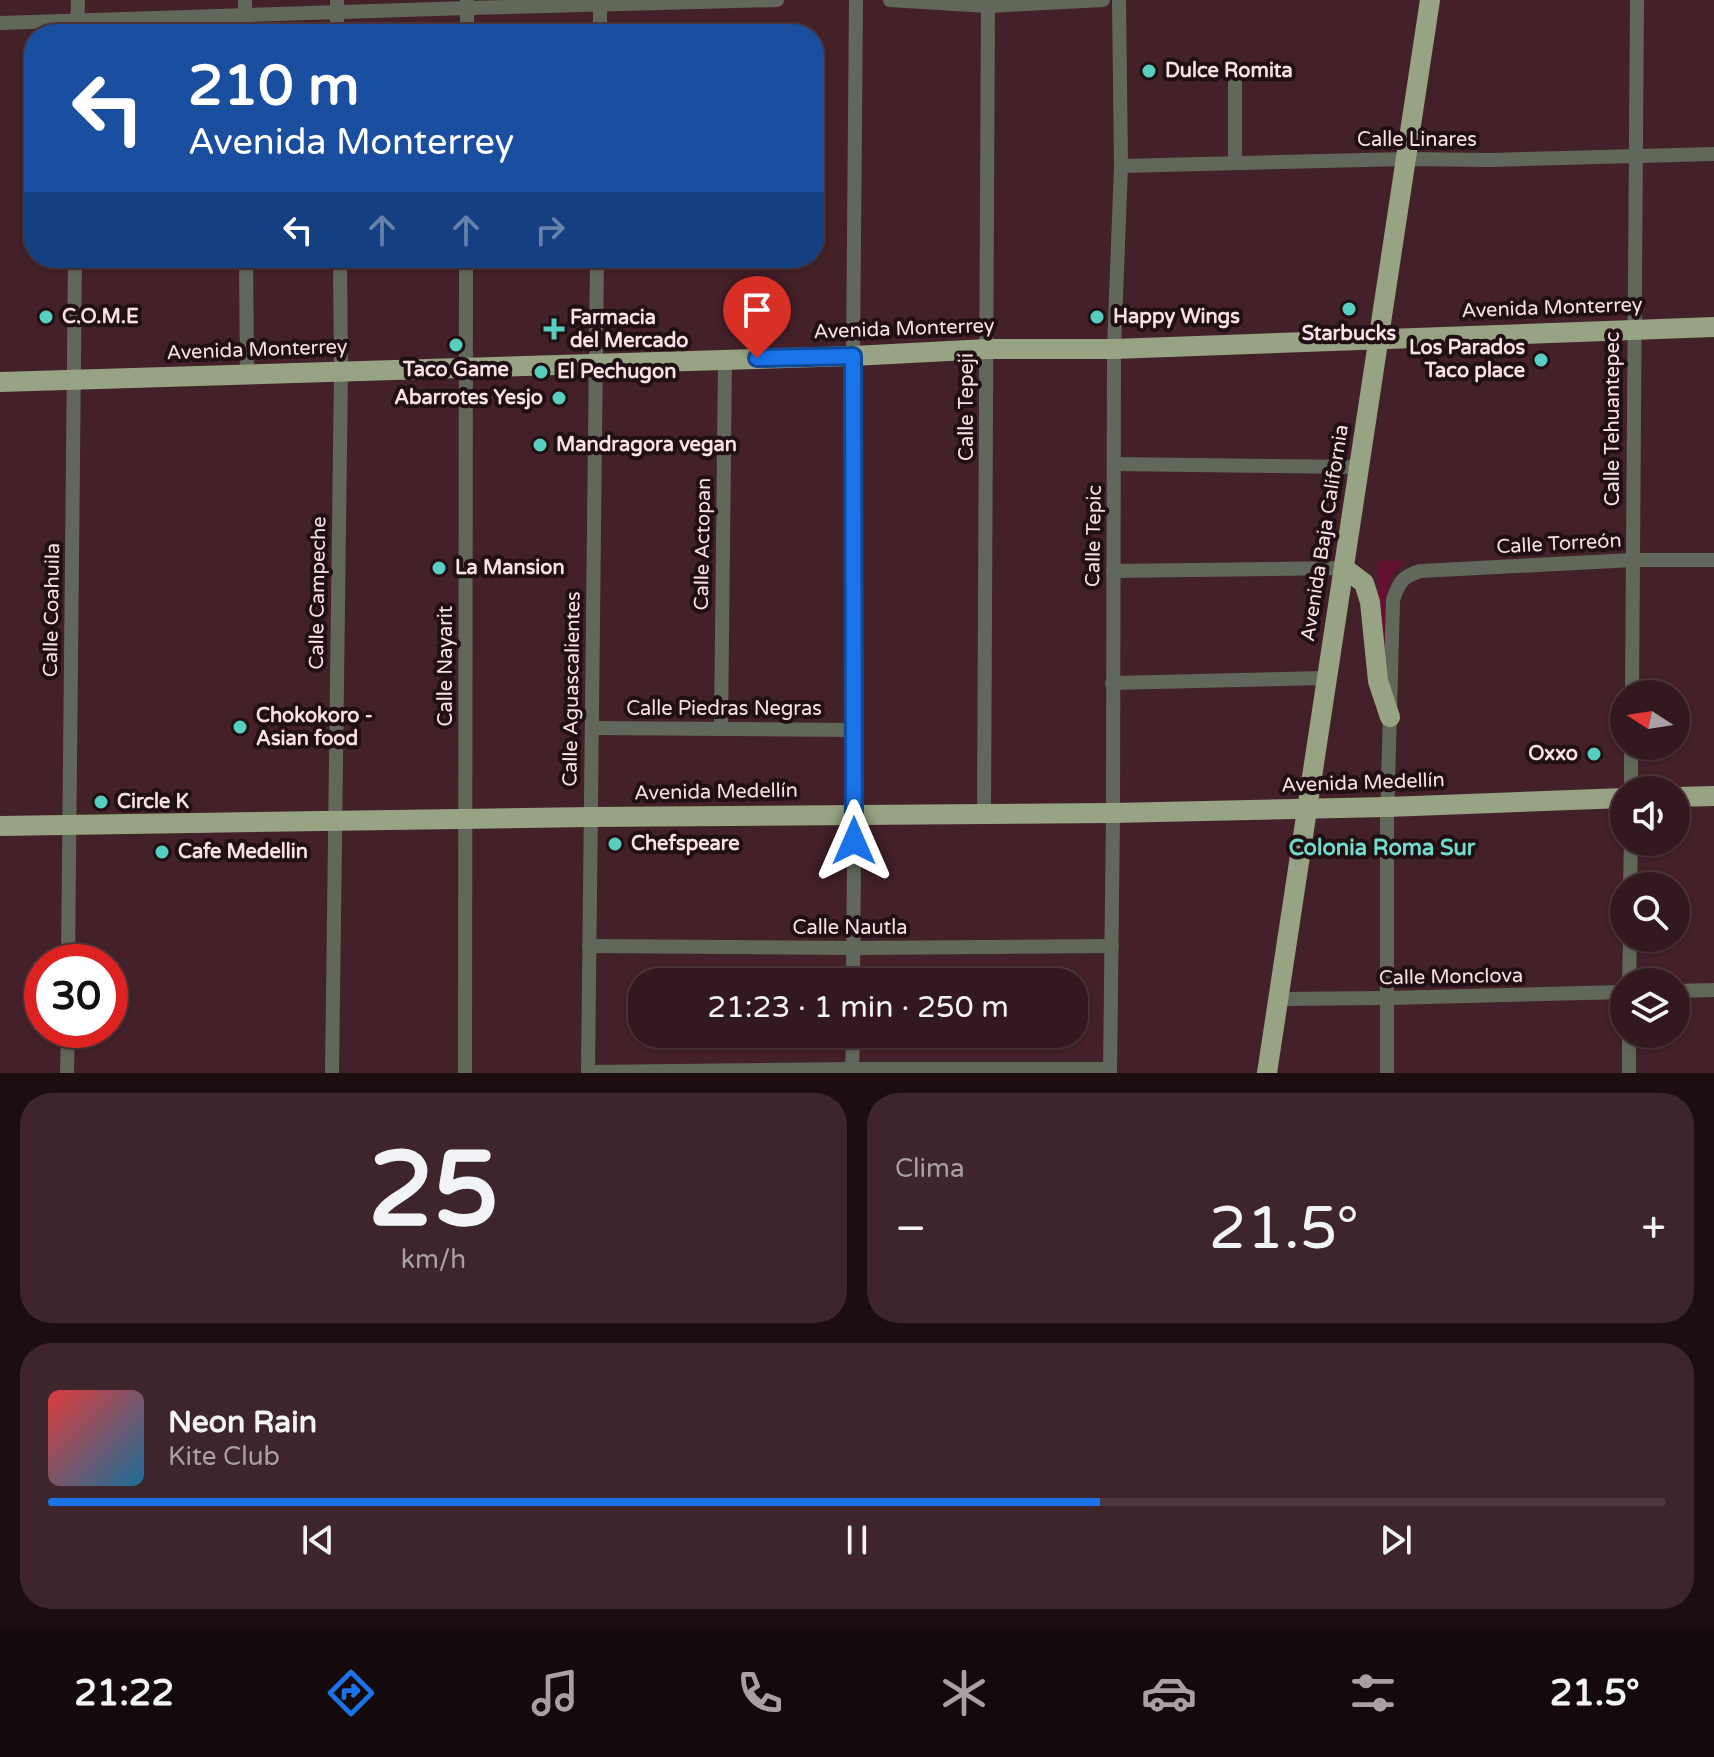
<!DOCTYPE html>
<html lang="es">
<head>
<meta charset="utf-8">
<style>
	body { margin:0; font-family:"Varela Round",sans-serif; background:#3e252c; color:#f1f3f6; height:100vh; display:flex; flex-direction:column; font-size:30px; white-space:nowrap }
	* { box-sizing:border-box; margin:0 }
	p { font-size:26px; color:#a9a0a4 }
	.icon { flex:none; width:44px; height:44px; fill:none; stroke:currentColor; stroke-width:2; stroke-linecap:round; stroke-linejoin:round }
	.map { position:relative; height:1073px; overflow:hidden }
	.details { display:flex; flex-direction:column; gap:20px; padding:20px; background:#1c0d11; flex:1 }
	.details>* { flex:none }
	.hud { position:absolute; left:24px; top:24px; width:800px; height:244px; border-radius:32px; box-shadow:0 2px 6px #0004,0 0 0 2px #4e373d; background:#1a4fa0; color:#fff; overflow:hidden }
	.needle { width:52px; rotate:282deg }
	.controls { position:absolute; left:1610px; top:680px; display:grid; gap:16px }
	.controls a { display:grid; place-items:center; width:80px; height:80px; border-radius:50%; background:#33181f; box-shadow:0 2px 6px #0004,0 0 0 2px #4e373d; font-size:40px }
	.speed { position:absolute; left:24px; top:944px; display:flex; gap:16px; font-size:40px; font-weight:700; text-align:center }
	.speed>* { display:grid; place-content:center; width:104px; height:104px; border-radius:50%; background:#33181f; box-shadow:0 2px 6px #0004,0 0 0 2px #4e373d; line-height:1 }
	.speed .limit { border:12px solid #d22; background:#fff; color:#111 }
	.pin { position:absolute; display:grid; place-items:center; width:68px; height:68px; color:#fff; margin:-82px -34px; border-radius:50% 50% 50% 0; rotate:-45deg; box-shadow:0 0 8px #0007 }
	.pin .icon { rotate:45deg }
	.me { position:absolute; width:88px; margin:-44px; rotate:0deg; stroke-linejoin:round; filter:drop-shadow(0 0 6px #0008) }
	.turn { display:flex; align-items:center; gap:28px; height:168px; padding:0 32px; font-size:36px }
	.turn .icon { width:104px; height:104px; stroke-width:2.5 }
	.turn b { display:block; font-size:56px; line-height:68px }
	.lanes { display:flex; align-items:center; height:76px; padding:0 32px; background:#0003; justify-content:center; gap:40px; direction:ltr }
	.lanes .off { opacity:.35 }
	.big { font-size:60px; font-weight:600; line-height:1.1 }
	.details .widget { flex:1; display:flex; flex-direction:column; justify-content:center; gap:12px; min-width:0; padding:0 28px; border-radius:32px; background:#3e252c }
	.details .dial { align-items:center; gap:0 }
	.dial b { font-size:104px; line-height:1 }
	.song { display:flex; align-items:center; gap:24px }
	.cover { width:96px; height:96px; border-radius:12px; background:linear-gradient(135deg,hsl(0 70% 55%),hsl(200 70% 35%)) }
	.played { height:8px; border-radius:4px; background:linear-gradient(90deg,#1a73e8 65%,#4e373d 65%) }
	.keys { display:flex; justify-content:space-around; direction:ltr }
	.heat { display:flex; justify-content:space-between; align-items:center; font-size:44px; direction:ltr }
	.details .tiles { flex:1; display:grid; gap:20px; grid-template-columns:1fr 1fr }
	.widget:last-child { grid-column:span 2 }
	.trip { position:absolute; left:628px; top:968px; width:460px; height:80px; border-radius:32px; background:#33181f; box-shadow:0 2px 6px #0004,0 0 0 2px #4e373d; font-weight:600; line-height:80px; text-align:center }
	.tab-bar { display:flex; height:128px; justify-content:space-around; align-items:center; background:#140a0c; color:#a9a0a4 }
	.tab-bar .icon { width:56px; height:56px }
	.tab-bar .current { color:#1a73e8 }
	.tab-bar b { font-size:36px; color:#f1f3f6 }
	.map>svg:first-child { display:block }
</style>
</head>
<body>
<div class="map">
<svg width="1714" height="1073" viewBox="0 0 1714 1073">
	<rect width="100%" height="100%" fill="#442029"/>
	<path fill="#661131" d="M1377 561H1405L1392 574 1388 589 1386 680 1377 608Z"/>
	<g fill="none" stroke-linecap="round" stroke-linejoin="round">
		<g stroke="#626859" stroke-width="14">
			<path d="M337 0V34"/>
			<path d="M890 0 988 6 1103 0"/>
			<path d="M0 23 467 8 777 0"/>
			<path d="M77 34 78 0"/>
			<path d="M245 34V0"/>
			<path d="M467 34V0"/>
			<path d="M600 34V0"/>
			<path d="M1235 66V162"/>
			<path d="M1121 166 1406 159 1490 160 1714 154"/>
			<path d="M246 258 247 375"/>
			<path d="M1114 464 1359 467"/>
			<path d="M1113 571 1344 568"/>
			<path d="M1112 683 1327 678"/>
			<path d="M1632 694 1637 0"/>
			<path d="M593 728 855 730"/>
			<path d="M721 729 725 359"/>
			<path d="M1631 790V746"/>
			<path d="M984 814 988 0"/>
			<path d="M1630 886 1631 842"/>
			<path d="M589 946 853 948 1112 946"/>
			<path d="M68 962 75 258"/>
			<path d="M853 982 855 730 853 356 856 0"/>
			<path d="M1629 982 1630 938"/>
			<path d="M1676 991 1714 990"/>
			<path d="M1279 999 1387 998 1624 992"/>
			<path d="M588 1072 852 1069H1110"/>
			<path d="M67 1073 68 1030"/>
			<path d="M332 1073 341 371 340 258"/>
			<path d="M465 1073 466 258"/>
			<path d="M588 1073 597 258"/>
			<path d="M852 1073 853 1034"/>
			<path d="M1110 1073 1113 813 1114 349 1121 166 1119 0"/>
			<path d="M1387 1073V821L1393 600C1399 582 1402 577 1420 571L1633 560H1714"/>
			<path d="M1629 1073V1034"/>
		</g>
		<g stroke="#97a383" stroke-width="20">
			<path d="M0 382 853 356 987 349H1114L1714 327"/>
			<path d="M1344 568 1364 583 1370 602 1378 681 1390 717"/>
			<path d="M1676 797 1714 796"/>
			<path d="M0 826 589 817 1113 813 1387 807 1624 798"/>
			<path d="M1267 1073 1430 0"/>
		</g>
	</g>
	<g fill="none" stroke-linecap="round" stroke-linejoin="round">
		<g stroke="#114b97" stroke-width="20">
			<path id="route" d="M757 358 853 356 854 841"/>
		</g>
		<use href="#route" stroke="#1a73e8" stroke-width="14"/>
	</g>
	<g fill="#58cec0" stroke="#201014" stroke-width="3">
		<circle cx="1149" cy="71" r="8"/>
		<circle cx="1349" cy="309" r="8"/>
		<circle cx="46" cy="317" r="8"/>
		<circle cx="1097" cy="317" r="8"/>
		<path d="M550 317h8v8h8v8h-8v8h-8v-8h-8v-8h8z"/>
		<circle cx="456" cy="345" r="8"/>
		<circle cx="1541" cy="360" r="8"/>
		<circle cx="541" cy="372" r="8"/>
		<circle cx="559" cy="398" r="8"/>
		<circle cx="540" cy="445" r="8"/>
		<circle cx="439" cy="568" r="8"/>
		<circle cx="240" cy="727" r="8"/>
		<circle cx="1594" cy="754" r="8"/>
		<circle cx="101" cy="802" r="8"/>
		<circle cx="615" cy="844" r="8"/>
		<circle cx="162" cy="852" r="8"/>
	</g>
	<g text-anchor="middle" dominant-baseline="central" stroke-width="8" stroke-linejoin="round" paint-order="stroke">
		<g font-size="20" font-weight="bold" fill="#f9e0e5" stroke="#201014" text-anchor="start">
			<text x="1165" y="71">Dulce Romita</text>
			<text x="62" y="317">C.O.M.E</text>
			<text x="1113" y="317">Happy Wings</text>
			<text x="570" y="318">Farmacia<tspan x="570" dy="23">del Mercado</tspan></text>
			<text x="1349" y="334" text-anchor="middle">Starbucks</text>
			<text x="1525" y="348" text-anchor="end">Los Parados<tspan x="1525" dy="23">Taco place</tspan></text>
			<text x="456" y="370" text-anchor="middle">Taco Game</text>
			<text x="557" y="372">El Pechugon</text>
			<text x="543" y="398" text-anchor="end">Abarrotes Yesjo</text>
			<text x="556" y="445">Mandragora vegan</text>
			<text x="455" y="568">La Mansion</text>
			<text x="256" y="716">Chokokoro -<tspan x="256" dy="23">Asian food</tspan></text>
			<text x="1578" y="754" text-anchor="end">Oxxo</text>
			<text x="117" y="802">Circle K</text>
			<text x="631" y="844">Chefspeare</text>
			<text x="178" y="852">Cafe Medellin</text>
		</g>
		<g font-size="20" fill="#f9e0e5" stroke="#201014">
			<text x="1417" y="140">Calle Linares</text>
			<text transform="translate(1552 308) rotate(-2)">Avenida Monterrey</text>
			<text transform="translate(904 329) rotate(-2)">Avenida Monterrey</text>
			<text transform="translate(257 350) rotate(-2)">Avenida Monterrey</text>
			<text transform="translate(967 407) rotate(-90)">Calle Tepeji</text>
			<text transform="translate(1613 419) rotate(-90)">Calle Tehuantepec</text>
			<text transform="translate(1325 533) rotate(-81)">Avenida Baja California</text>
			<text transform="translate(1094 536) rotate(-89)">Calle Tepic</text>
			<text transform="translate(703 544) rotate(-89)">Calle Actopan</text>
			<text transform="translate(1559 544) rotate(-3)">Calle Torreón</text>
			<text transform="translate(318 593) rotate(-89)">Calle Campeche</text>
			<text transform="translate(52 610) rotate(-89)">Calle Coahuila</text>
			<text transform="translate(446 666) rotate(-90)">Calle Nayarit</text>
			<text transform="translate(572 689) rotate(-89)">Calle Aguascalientes</text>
			<text x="724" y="709">Calle Piedras Negras</text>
			<text transform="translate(1363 783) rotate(-2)">Avenida Medellín</text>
			<text transform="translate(716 792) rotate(-1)">Avenida Medellín</text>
			<text x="850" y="928">Calle Nautla</text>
			<text transform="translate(1451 977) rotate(-1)">Calle Monclova</text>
		</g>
		<g font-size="22" font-weight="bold" fill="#72dbcd" stroke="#201014">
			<text x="1382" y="848">Colonia Roma Sur</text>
		</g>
	</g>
</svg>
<div class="controls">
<a><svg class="needle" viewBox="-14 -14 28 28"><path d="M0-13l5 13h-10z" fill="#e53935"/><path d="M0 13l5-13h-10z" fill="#a9a0a4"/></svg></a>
<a><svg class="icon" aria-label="sound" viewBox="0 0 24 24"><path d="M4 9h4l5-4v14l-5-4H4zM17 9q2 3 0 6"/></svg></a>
<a><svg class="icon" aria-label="search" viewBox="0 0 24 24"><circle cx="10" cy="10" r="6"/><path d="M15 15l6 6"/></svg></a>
<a><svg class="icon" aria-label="layers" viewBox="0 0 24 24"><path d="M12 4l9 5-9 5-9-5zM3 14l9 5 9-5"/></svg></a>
</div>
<div class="speed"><div class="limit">30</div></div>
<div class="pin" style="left:757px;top:358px;background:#d93025"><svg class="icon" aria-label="arrive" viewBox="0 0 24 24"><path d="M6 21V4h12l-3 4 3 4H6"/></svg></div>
<svg class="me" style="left:854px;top:841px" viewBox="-20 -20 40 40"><path d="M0-17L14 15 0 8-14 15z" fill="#1a73e8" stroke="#fff" stroke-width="4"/></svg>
<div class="trip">21:23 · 1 min · 250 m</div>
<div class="hud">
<div class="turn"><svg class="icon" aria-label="left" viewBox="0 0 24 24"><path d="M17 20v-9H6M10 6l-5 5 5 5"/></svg><div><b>210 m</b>Avenida Monterrey</div></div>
<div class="lanes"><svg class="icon" aria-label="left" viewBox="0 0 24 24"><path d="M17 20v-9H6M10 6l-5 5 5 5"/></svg><svg class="icon off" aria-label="ahead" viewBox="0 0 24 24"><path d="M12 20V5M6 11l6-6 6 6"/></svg><svg class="icon off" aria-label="ahead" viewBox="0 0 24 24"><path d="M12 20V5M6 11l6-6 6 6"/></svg><svg class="icon off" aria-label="right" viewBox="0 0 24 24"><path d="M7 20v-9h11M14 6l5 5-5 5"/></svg></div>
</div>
</div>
<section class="details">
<div class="tiles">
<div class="widget dial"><b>25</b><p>km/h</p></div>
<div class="widget"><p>Clima</p>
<div class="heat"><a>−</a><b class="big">21.5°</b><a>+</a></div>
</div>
<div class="widget">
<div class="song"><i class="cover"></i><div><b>Neon Rain</b><p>Kite Club</p></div></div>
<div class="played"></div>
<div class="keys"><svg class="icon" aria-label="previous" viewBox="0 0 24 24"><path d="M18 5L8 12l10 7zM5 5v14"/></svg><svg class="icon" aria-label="pause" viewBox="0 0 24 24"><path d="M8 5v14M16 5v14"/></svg><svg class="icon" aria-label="next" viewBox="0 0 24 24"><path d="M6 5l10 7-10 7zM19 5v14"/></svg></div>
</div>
</div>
</section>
<nav class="tab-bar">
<b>21:22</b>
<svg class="icon current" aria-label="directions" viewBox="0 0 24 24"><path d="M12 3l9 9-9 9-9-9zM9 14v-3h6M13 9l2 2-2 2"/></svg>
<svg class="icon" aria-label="music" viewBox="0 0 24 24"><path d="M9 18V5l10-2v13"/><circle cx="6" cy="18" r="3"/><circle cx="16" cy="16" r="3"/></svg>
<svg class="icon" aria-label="phone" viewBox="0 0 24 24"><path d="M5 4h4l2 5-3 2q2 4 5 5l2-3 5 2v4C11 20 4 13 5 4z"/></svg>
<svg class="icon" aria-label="climate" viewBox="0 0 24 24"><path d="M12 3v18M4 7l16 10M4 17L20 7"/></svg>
<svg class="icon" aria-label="car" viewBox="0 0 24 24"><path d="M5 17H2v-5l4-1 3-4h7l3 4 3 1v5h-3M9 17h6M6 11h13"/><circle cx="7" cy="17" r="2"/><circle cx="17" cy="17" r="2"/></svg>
<svg class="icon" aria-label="filters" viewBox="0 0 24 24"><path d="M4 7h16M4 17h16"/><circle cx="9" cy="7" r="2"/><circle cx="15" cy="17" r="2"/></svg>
<b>21.5°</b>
</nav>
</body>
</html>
